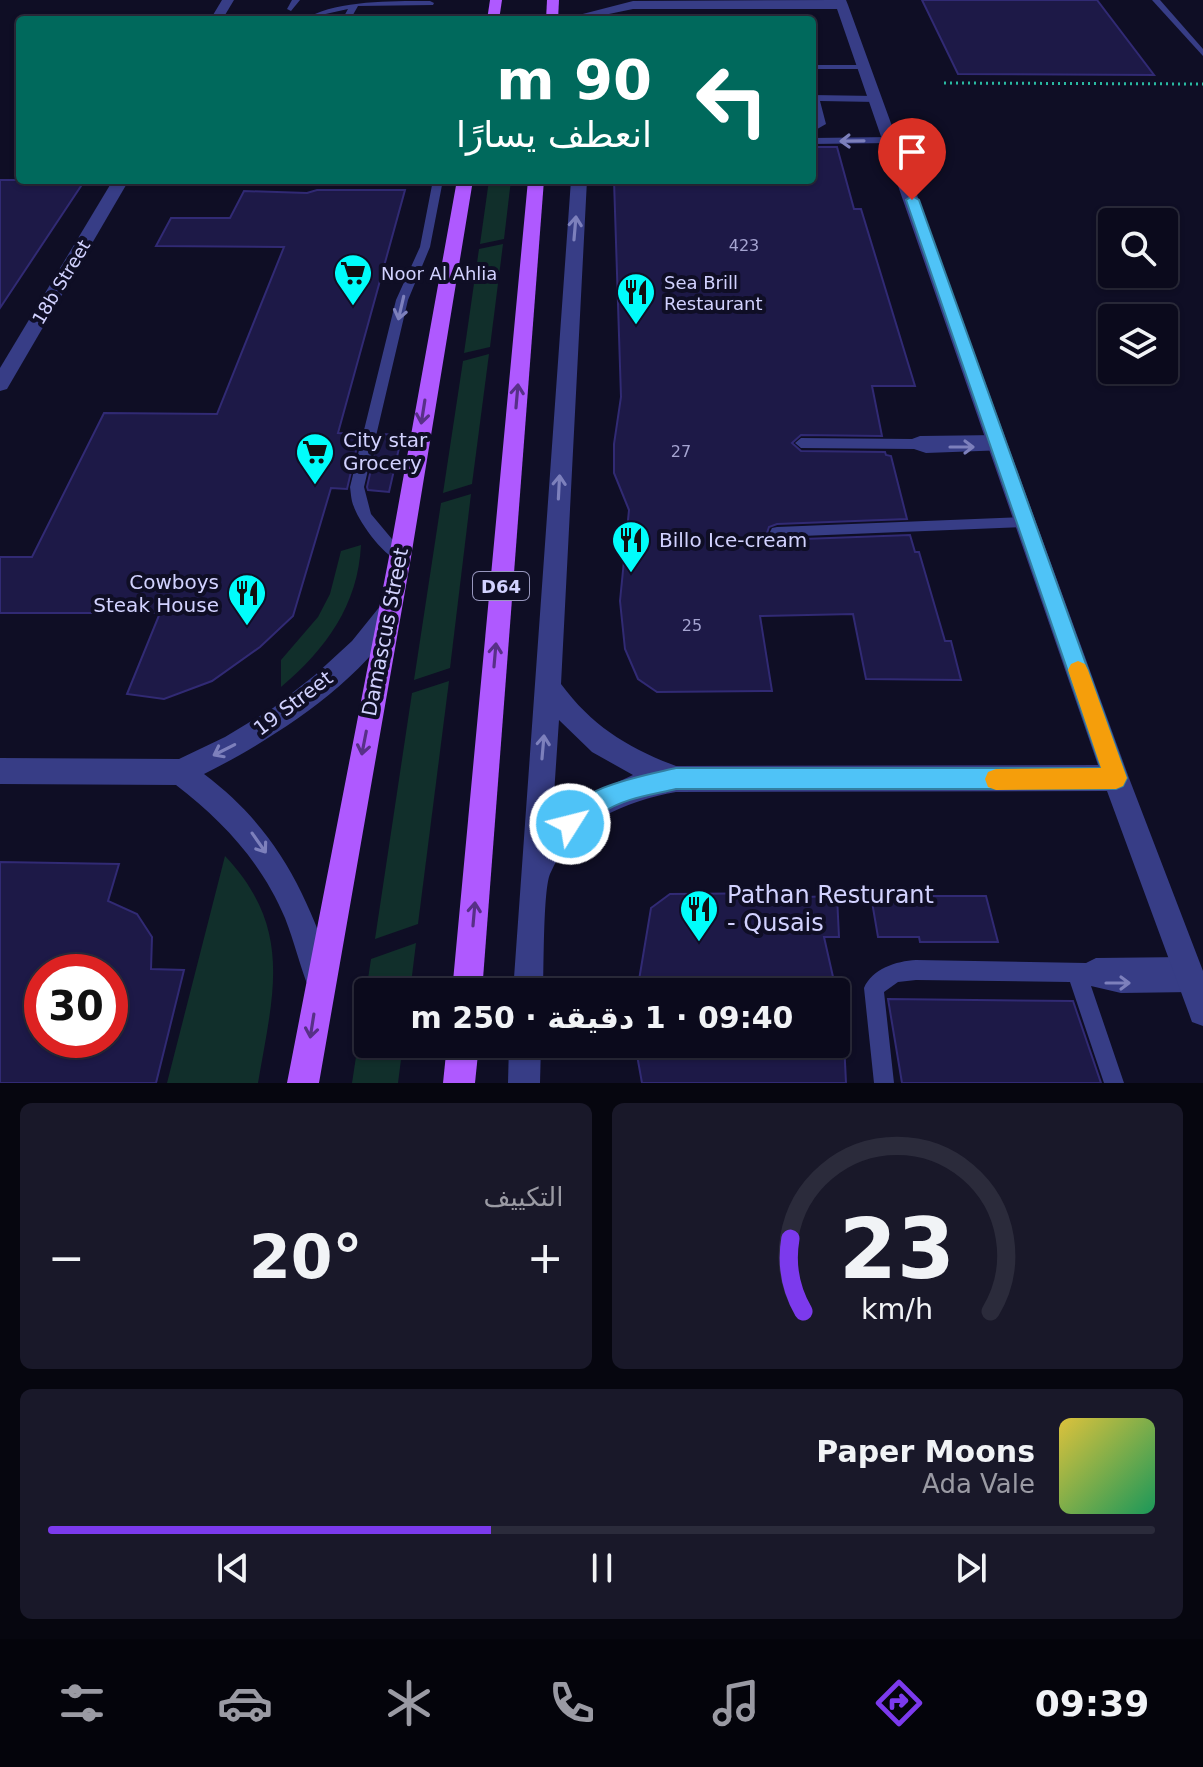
<!DOCTYPE html>
<html lang="ar">
<head>
<meta charset="utf-8">
<style>
	body { margin:0; font-family:"DejaVu Sans",Vazirmatn,sans-serif; background:#191829; color:#f1f3f6; direction:rtl; height:100vh; display:flex; flex-direction:column; font-size:30px; white-space:nowrap }
	* { box-sizing:border-box; margin:0 }
	p { font-size:26px; color:#9a9aa3 }
	.icon { flex:none; width:44px; height:44px; fill:none; stroke:currentColor; stroke-width:2; stroke-linecap:round; stroke-linejoin:round }
	.map { position:relative; height:1083px; overflow:hidden; direction:ltr }
	.sheet { display:flex; flex-direction:column; gap:20px; padding:20px; background:#06060f; flex:1 }
	.sheet>* { flex:none }
	.banner { position:absolute; left:16px; top:16px; width:800px; height:168px; border-radius:8px; box-shadow:0 2px 6px #0004,0 0 0 2px #2b2b3b; direction:rtl; background:#00695c; color:#fff; overflow:hidden }
	.tools { position:absolute; left:1098px; top:208px; display:grid; gap:16px }
	.tools a { display:grid; place-items:center; width:80px; height:80px; border-radius:8px; background:#0b0a1c; box-shadow:0 2px 6px #0004,0 0 0 2px #2b2b3b; font-size:40px }
	.speed { position:absolute; left:24px; top:954px; display:flex; gap:16px; font-size:40px; font-weight:700; text-align:center }
	.speed>* { display:grid; place-content:center; width:104px; height:104px; border-radius:50%; background:#0b0a1c; box-shadow:0 2px 6px #0004,0 0 0 2px #2b2b3b; line-height:1 }
	.speed .limit { border:12px solid #d22; background:#fff; color:#111 }
	.pin { position:absolute; display:grid; place-items:center; width:68px; height:68px; color:#fff; margin:-82px -34px; border-radius:50% 50% 50% 0; rotate:-45deg; box-shadow:0 0 8px #0007 }
	.pin .icon { rotate:45deg }
	.me { position:absolute; width:88px; margin:-44px; rotate:54deg; stroke-linejoin:round; filter:drop-shadow(0 0 6px #0008) }
	.turn { display:flex; align-items:center; gap:28px; height:168px; padding:0 32px; font-size:36px }
	.turn .icon { width:104px; height:104px; stroke-width:2.5 }
	.turn b { display:block; font-size:56px; line-height:68px }
	.big { font-size:60px; font-weight:700; line-height:1.1 }
	.sheet .card { flex:1; display:flex; flex-direction:column; justify-content:center; gap:12px; min-width:0; padding:0 28px; border-radius:12px; background:#191829 }
	.sheet .dial { align-items:center; gap:0 }
	.dial svg { height:208px; overflow:visible; fill:none; stroke:#2b2b3b; stroke-width:7; stroke-linecap:round; text-anchor:middle }
	.dial text { fill:#f1f3f6; stroke:none }
	.song { display:flex; align-items:center; gap:24px }
	.cover { width:96px; height:96px; border-radius:12px; background:linear-gradient(135deg,hsl(50 70% 55%),hsl(150 70% 35%)) }
	.played { height:8px; border-radius:4px; background:linear-gradient(90deg,#7c3aed 40%,#2b2b3b 40%) }
	.keys { display:flex; justify-content:space-around; direction:ltr }
	.heat { display:flex; justify-content:space-between; align-items:center; font-size:44px; direction:ltr }
	.sheet .tiles { flex:1; display:grid; gap:20px; grid-template-columns:1fr 1fr }
	.card:last-child { grid-column:span 2 }
	.trip { position:absolute; left:354px; top:978px; width:496px; height:80px; border-radius:8px; background:#0b0a1c; box-shadow:0 2px 6px #0004,0 0 0 2px #2b2b3b; font-weight:700; line-height:80px; text-align:center; direction:rtl }
	.tab-bar { display:flex; height:128px; justify-content:space-around; align-items:center; background:#04040b; color:#9a9aa3 }
	.tab-bar .icon { width:56px; height:56px }
	.tab-bar .selected { color:#7c3aed }
	.tab-bar b { font-size:36px; color:#f1f3f6 }
	.map>svg:first-child { display:block }
</style>
</head>
<body>
<div class="map">
<svg width="1203" height="1083" viewBox="0 0 1203 1083">
	<rect width="100%" height="100%" fill="#0f0e25"/>
	<g fill="#112f2b">
		<path d="M489 180H511L504 239 480 244Z"/>
		<path d="M503 244 490 347 464 353 479 249Z"/>
		<path d="M489 354 472 484 443 493 463 361Z"/>
		<path d="M471 494 450 668 414 680 441 503Z"/>
		<path d="M361 545C358 605 326 649 281 687V660L318 617 330 594 341 551Z"/>
		<path d="M449 681 418 924 375 939 412 693Z"/>
		<path d="M225 856C294 929 273 994 258 1083H167Z"/>
		<path d="M416 943 410 992H368V1044H403L398 1083H352L371 959Z"/>
	</g>
	<g fill="#1d1947" stroke="#312a74" stroke-width="2" fill-rule="evenodd">
		<path d="M922 0H1097L1154 75 958 74Z"/>
		<path d="M812 147H837L854 209H861L915 386H872L882 436 801 435 792 443 801 451 885 452 886 455 891 456 907 519 777 524 769 527 767 533 777 540 910 535 915 552H919L945 641H951L961 680 866 679 853 614 760 616 772 691 657 692 638 679 625 649 620 601 629 510 614 473V444L621 397 614 180H812Z"/>
		<path d="M0 180H85L0 308Z"/>
		<path d="M317 190H405L338 433 360 434 347 489 331 488 293 616 260 647 212 681 164 699 127 694 160 613H0V557H32L104 413 217 414 284 247 156 246 171 218H230L244 191 307 193Z"/>
		<path d="M379 434 402 435 389 492 368 490 367 487Z"/>
		<path d="M0 862 119 864 108 901 137 914 152 937 151 969 184 970 156 1083H0ZM42 972H110V1040H42Z"/>
		<path d="M799 893 804 897 837 896 839 937H824L838 999H842L846 1083H642L635 1044H836V992H637L651 908 670 894Z"/>
		<path d="M871 896H986L998 942H920L919 937H878Z"/>
		<path d="M888 999 1073 1001 1101 1083H902Z"/>
	</g>
	<g fill="none" stroke-linecap="round" stroke-linejoin="round">
		<path stroke="#2abaa2" stroke-width="3" stroke-dasharray="2 4" stroke-linecap="butt" d="M944 83 1203 84"/>
		<g fill="#373d86" fill-rule="evenodd">
			<path d="M292 0H300L291 11 287 9Z"/>
			<path d="M1152 0H1160L1203 49V56Z"/>
			<path d="M430 1 434 3 433 5 358 6 350 20H342L348 9 321 15 313 20H304C333 0 394 1 430 1Z"/>
			<path d="M812 65H864L868 67 864 69H812Z"/>
			<path d="M812 95 876 96 880 99 876 102 820 101 826 124 812 132V125L817 123Z"/>
			<path d="M812 138 891 137 896 140 891 143 812 144Z"/>
			<path d="M433 180H443L430 247 408 300 364 487 371 514 407 557 405 561C388 564 359 522 354 507 351 500 351 494 350 487L396 300 420 247Z"/>
			<path d="M998 435 1004 440 1003 443 1007 447 1006 450 926 453 914 449 801 448 795 443 801 438 912 439 920 436Z"/>
			<path d="M1027 517 1032 518 1034 522 1032 526 1027 527 777 537 772 536 770 532 772 528 777 527Z"/>
			<path d="M1187 957 1194 960 1197 967 1194 973 1199 975 1202 982 1199 989 1192 992 1121 993 1091 986 1124 1083H1104L1070 982 916 980 898 982 884 992 894 1083H874L864 988C872 969 896 961 916 960L1086 963 1096 958Z"/>
		</g>
		<g fill="#373d86" fill-rule="evenodd">
			<path d="M222 0H234L222 20H210Z"/>
			<path d="M834 0H846L848 5 1129 778 1203 971V1026L1192 1022 1188 1011 1107 791 676 792C626 801 572 823 550 874 543 891 544 969 543 992H513L571 180H587L561 684C592 726 628 748 676 766L1098 765 837 9H633L580 20 571 17 633 1ZM559 720 592 752 633 775 585 797 552 824Z"/>
			<path d="M113 180H129L7 389 0 391V368Z"/>
			<path d="M389 602 397 605 401 612C367 680 270 741 204 774 277 829 307 893 335 978L331 989 320 993 309 989C300 966 294 941 285 918 262 863 223 821 176 785L0 784V758L179 759 225 737 273 708 315 675 352 641 381 605Z"/>
			<path d="M509 1044H541L540 1083H508Z"/>
		</g>
		<g fill="#af59ff" fill-rule="evenodd">
			<path d="M490 0H502L499 20H487Z"/>
			<path d="M547 0H559L558 20H546Z"/>
			<path d="M457 180H473L411 557 319 1083H287L389 557Z"/>
			<path d="M528 180H544L482 992H452Z"/>
			<path d="M447 1044H479L475 1083H443Z"/>
		</g>
	</g>
	<defs><path id="oneway-shaft" d="M-6 0H5M1.5-3L5.5 0L1.5 3" fill="none" stroke-width="1.6" stroke-linecap="round" stroke-linejoin="round" transform="scale(2)"/></defs>
	<g stroke="#7d80bc">
		<use href="#oneway-shaft" transform="translate(852 141) rotate(179)"/>
		<use href="#oneway-shaft" transform="translate(575 228) rotate(-85)"/>
		<use href="#oneway-shaft" transform="translate(401 308) rotate(103)"/>
		<use href="#oneway-shaft" transform="translate(962 447)"/>
		<use href="#oneway-shaft" transform="translate(559 487) rotate(-87)"/>
		<use href="#oneway-shaft" transform="translate(543 747) rotate(-85)"/>
		<use href="#oneway-shaft" transform="translate(224 750) rotate(153)"/>
		<use href="#oneway-shaft" transform="translate(259 843) rotate(55)"/>
		<use href="#oneway-shaft" transform="translate(1118 983)"/>
	</g>
	<g stroke="#573087">
		<use href="#oneway-shaft" transform="translate(517 396) rotate(-85)"/>
		<use href="#oneway-shaft" transform="translate(423 412) rotate(99)"/>
		<use href="#oneway-shaft" transform="translate(495 655) rotate(-85)"/>
		<use href="#oneway-shaft" transform="translate(364 743) rotate(101)"/>
		<use href="#oneway-shaft" transform="translate(474 914) rotate(-85)"/>
		<use href="#oneway-shaft" transform="translate(312 1026) rotate(99)"/>
	</g>
	<path fill="#4fc3f7" stroke="#337fa1" stroke-width="2" d="M912 196 919 200 1127 778 1123 786 1116 789H676C651 795 624 798 602 813 591 820 583 830 570 835L562 832 559 824C574 787 642 776 676 768H1101L906 200Z"/>
	<path fill="#f59e0b" d="M1078 661 1085 664 1088 670 1127 778 1123 786 1116 789 996 790 988 787 985 779 988 772 996 769 1101 768 1068 670 1071 664Z"/>
	<defs>
		<g id="supermarket-pin" transform="scale(2)"><path d="M0 17L-7.5 6A9.5 9.5 0 1 1 7.5 6Z" fill="#00fdfb" stroke="#0f0e25"/><path d="M-6-5.5h2.5l.6 2H6L4.5 2H-2.5L-4.4-4H-6ZM-1.5 3.2a1.3 1.3 0 1 0 .1 0ZM3 3.2a1.3 1.3 0 1 0 .1 0Z" fill="#111"/></g>
		<g id="restaurant-pin" transform="scale(2)"><path d="M0 17L-7.5 6A9.5 9.5 0 1 1 7.5 6Z" fill="#00fdfb" stroke="#0f0e25"/><path d="M-5-6h1v4h1v-4h1v4h1v-4h1v5L-1.5 .5V6h-2V.5L-5-1ZM5-6V6H3V1.5H1.5Q1.5-4 5-6Z" fill="#111"/></g>
	</defs>
	<g fill-rule="evenodd">
		<use href="#supermarket-pin" x="353" y="273"/>
		<use href="#restaurant-pin" x="636" y="292"/>
		<use href="#supermarket-pin" x="315" y="452"/>
		<use href="#restaurant-pin" x="631" y="540"/>
		<use href="#restaurant-pin" x="247" y="593"/>
		<use href="#restaurant-pin" x="699" y="909"/>
	</g>
	<g text-anchor="middle" dominant-baseline="central" stroke-width="8" stroke-linejoin="round" paint-order="stroke">
		<g font-size="16" fill="#a5a4d1">
			<text x="744" y="245">423</text>
			<text x="681" y="451">27</text>
			<text x="692" y="625">25</text>
		</g>
		<g font-size="18" fill="#d2d2ff" stroke="#0f0e25" text-anchor="start">
			<text x="381" y="273">Noor Al Ahlia</text>
			<text x="664" y="282">Sea Brill<tspan x="664" dy="21">Restaurant</tspan></text>
		</g>
		<g font-size="18" fill="#d2d2ff" stroke="#0f0e25">
			<text transform="translate(61 282) rotate(-59)">18b Street</text>
		</g>
		<rect fill="#0f0e25" stroke="#9897be" stroke-width="2" x="473" y="572" width="56" height="28" rx="6"/>
		<g font-size="18" font-weight="bold" fill="#d2d2ff">
			<text x="501" y="586">D64</text>
		</g>
		<g font-size="20" fill="#d2d2ff" stroke="#0f0e25" text-anchor="start">
			<text x="343" y="440">City star<tspan x="343" dy="23">Grocery</tspan></text>
			<text x="659" y="540">Billo Ice-cream</text>
			<text x="219" y="582" text-anchor="end">Cowboys<tspan x="219" dy="23">Steak House</tspan></text>
		</g>
		<g font-size="20" fill="#d2d2ff" stroke="#0f0e25">
			<text transform="translate(385 632) rotate(-79)">Damascus Street</text>
			<text transform="translate(293 703) rotate(-37)">19 Street</text>
		</g>
		<g font-size="24" fill="#d2d2ff" stroke="#0f0e25" text-anchor="start">
			<text x="727" y="895">Pathan Resturant<tspan x="727" dy="28">- Qusais</tspan></text>
		</g>
	</g>
</svg>
<div class="tools">
<a><svg class="icon" aria-label="search" viewBox="0 0 24 24"><circle cx="10" cy="10" r="6"/><path d="M15 15l6 6"/></svg></a>
<a><svg class="icon" aria-label="layers" viewBox="0 0 24 24"><path d="M12 4l9 5-9 5-9-5zM3 14l9 5 9-5"/></svg></a>
</div>
<div class="speed"><div class="limit">30</div></div>
<div class="pin" style="left:912px;top:200px;background:#d93025"><svg class="icon" aria-label="arrive" viewBox="0 0 24 24"><path d="M6 21V4h12l-3 4 3 4H6"/></svg></div>
<svg class="me" style="left:570px;top:824px" viewBox="-20 -20 40 40"><circle r="17" fill="#4fc3f7" stroke="#fff" stroke-width="3"/><path d="M0-11L8 9 0 5-8 9z" fill="#fff"/></svg>
<div class="trip">09:40 · 1 دقيقة · 250 m</div>
<div class="banner">
<div class="turn"><svg class="icon" aria-label="left" viewBox="0 0 24 24"><path d="M17 20v-9H6M10 6l-5 5 5 5"/></svg><div><b>90 m</b>انعطف يسارًا</div></div>
</div>
</div>
<section class="sheet">
<div class="tiles">
<div class="card dial"><svg viewBox="0 0 100 80">
<path d="M14 69A42 42 0 1 1 86 69"/>
<path d="M14 69A42 42 0 0 1 9 41" stroke="#7c3aed"/>
<text x="50" y="56" font-size="32" font-weight="700">23</text>
<text x="50" y="72" font-size="11">km/h</text>
</svg></div>
<div class="card"><p>التكييف</p>
<div class="heat"><a>−</a><b class="big">20°</b><a>+</a></div>
</div>
<div class="card">
<div class="song"><i class="cover"></i><div><b>Paper Moons</b><p>Ada Vale</p></div></div>
<div class="played"></div>
<div class="keys"><svg class="icon" aria-label="previous" viewBox="0 0 24 24"><path d="M18 5L8 12l10 7zM5 5v14"/></svg><svg class="icon" aria-label="pause" viewBox="0 0 24 24"><path d="M8 5v14M16 5v14"/></svg><svg class="icon" aria-label="next" viewBox="0 0 24 24"><path d="M6 5l10 7-10 7zM19 5v14"/></svg></div>
</div>
</div>
</section>
<nav class="tab-bar">
<b>09:39</b>
<svg class="icon selected" aria-label="directions" viewBox="0 0 24 24"><path d="M12 3l9 9-9 9-9-9zM9 14v-3h6M13 9l2 2-2 2"/></svg>
<svg class="icon" aria-label="music" viewBox="0 0 24 24"><path d="M9 18V5l10-2v13"/><circle cx="6" cy="18" r="3"/><circle cx="16" cy="16" r="3"/></svg>
<svg class="icon" aria-label="phone" viewBox="0 0 24 24"><path d="M5 4h4l2 5-3 2q2 4 5 5l2-3 5 2v4C11 20 4 13 5 4z"/></svg>
<svg class="icon" aria-label="climate" viewBox="0 0 24 24"><path d="M12 3v18M4 7l16 10M4 17L20 7"/></svg>
<svg class="icon" aria-label="car" viewBox="0 0 24 24"><path d="M5 17H2v-5l4-1 3-4h7l3 4 3 1v5h-3M9 17h6M6 11h13"/><circle cx="7" cy="17" r="2"/><circle cx="17" cy="17" r="2"/></svg>
<svg class="icon" aria-label="filters" viewBox="0 0 24 24"><path d="M4 7h16M4 17h16"/><circle cx="9" cy="7" r="2"/><circle cx="15" cy="17" r="2"/></svg>
</nav>
</body>
</html>
